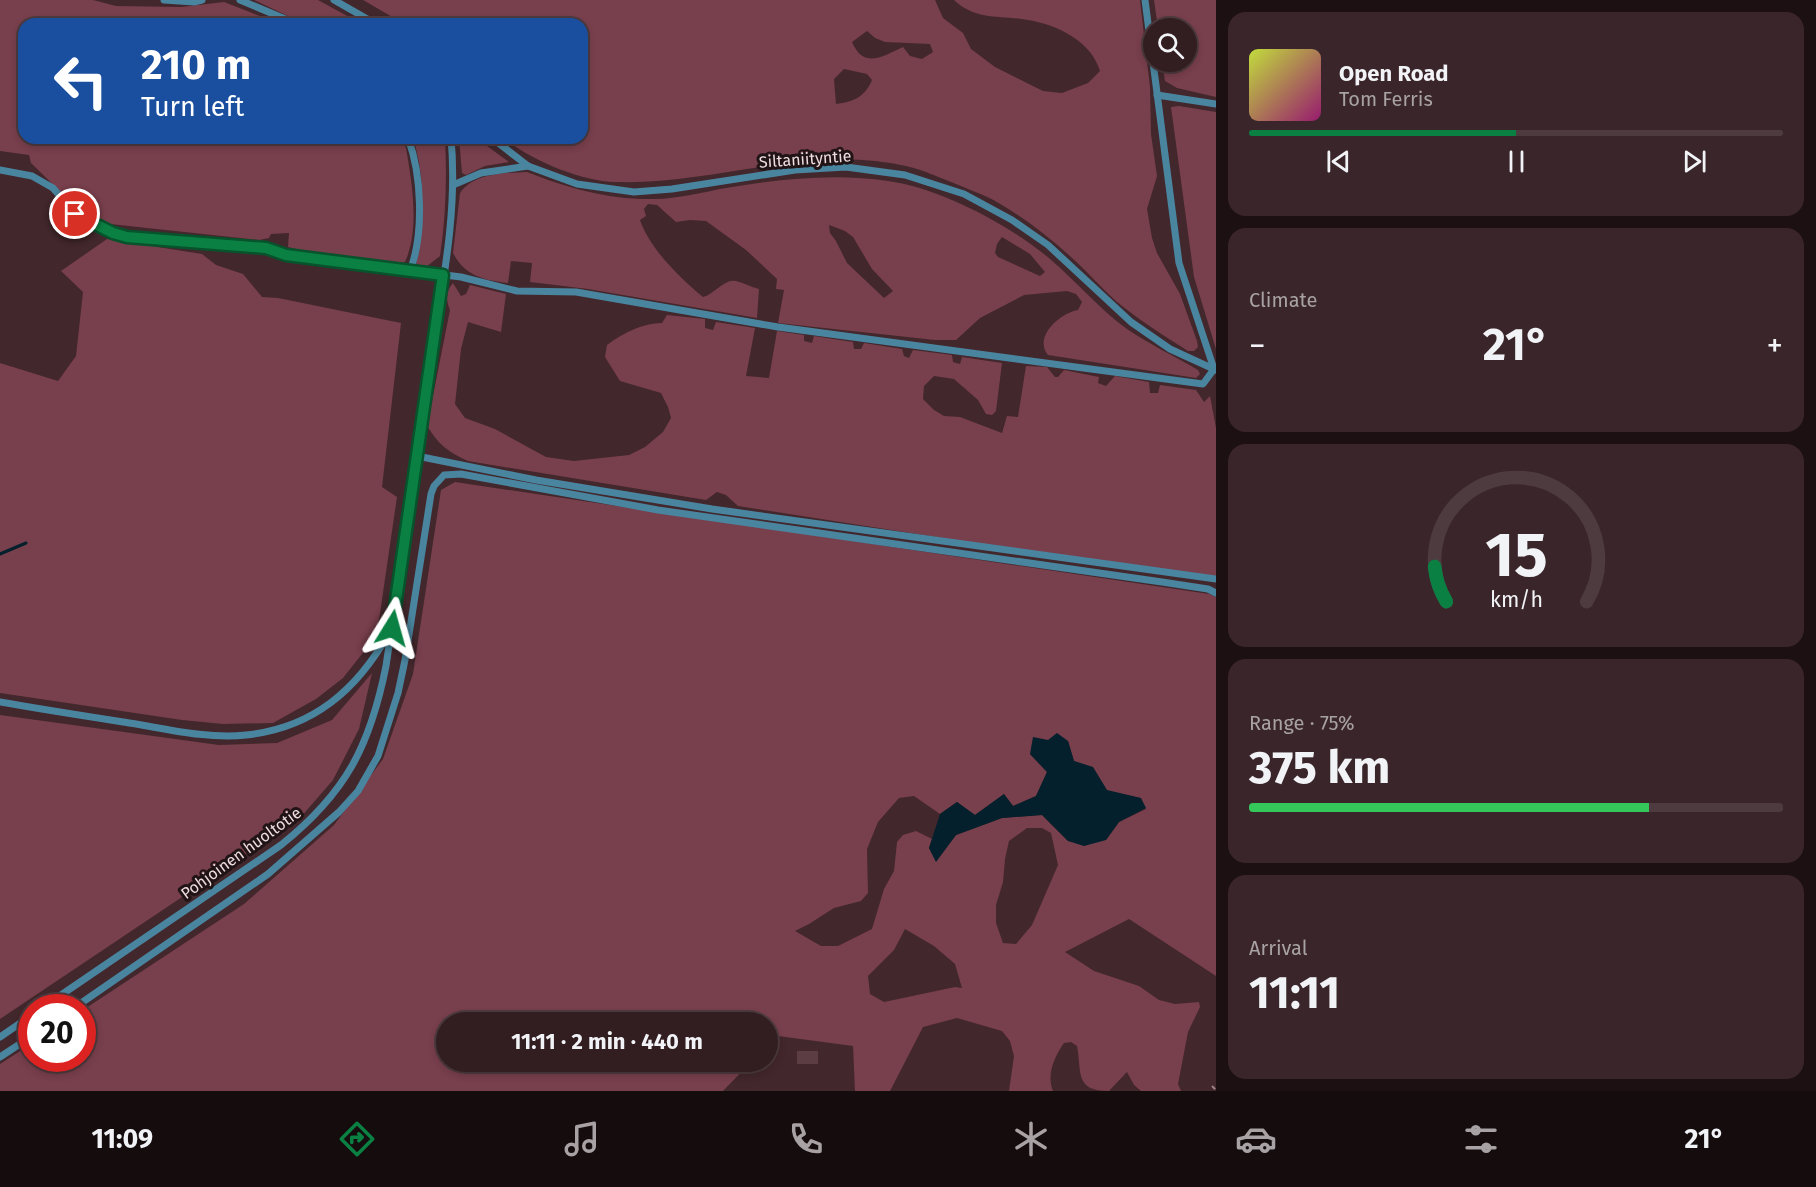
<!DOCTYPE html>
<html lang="en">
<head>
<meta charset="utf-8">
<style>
	body { margin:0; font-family:"Fira Sans",sans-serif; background:#3a262a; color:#f1f3f6; height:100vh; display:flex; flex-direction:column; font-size:22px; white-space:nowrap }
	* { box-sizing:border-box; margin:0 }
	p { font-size:20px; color:#a8a2a5 }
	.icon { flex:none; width:33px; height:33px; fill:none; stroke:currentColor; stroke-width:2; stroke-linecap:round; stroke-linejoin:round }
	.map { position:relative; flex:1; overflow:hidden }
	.drawer { display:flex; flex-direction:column; gap:12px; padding:12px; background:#1c1012; width:600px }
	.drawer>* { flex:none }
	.top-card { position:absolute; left:18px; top:18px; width:570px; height:126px; border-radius:18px; box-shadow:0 3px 9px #0003,0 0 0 2px #4d3b3f; background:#1a4fa0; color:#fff; overflow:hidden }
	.controls { position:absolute; left:1143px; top:18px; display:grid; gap:12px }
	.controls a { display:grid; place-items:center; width:54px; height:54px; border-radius:50%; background:#321d21; box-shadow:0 3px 9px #0003,0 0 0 2px #4d3b3f; font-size:30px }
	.speed { position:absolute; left:18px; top:994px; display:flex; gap:12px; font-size:30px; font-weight:700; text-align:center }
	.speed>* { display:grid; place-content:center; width:78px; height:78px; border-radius:50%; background:#321d21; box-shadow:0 3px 9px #0003,0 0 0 2px #4d3b3f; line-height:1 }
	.speed .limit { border:9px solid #d22; background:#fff; color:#111 }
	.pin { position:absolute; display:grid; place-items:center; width:51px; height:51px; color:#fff; margin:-26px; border:3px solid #fff; border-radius:50%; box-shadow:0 2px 6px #0007 }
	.me { position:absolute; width:66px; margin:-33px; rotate:8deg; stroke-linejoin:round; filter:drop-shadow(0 0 4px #0008) }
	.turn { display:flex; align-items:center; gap:21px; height:126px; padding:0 24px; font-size:27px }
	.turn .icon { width:78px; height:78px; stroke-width:2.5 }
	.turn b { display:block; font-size:42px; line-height:51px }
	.big { font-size:45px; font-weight:700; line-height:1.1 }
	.drawer .widget { flex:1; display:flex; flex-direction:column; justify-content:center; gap:9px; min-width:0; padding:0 21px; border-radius:18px; background:#3a262a }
	.drawer .dial { align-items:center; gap:0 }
	.dial svg { height:156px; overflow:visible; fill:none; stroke:#4d3b3f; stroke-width:7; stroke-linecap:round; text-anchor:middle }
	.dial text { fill:#f1f3f6; stroke:none }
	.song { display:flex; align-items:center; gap:18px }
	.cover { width:72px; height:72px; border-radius:9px; background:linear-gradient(135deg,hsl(70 70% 55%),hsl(320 70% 35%)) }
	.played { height:6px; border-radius:3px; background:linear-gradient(90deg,#0b8043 50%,#4d3b3f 50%) }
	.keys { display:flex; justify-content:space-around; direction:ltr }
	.heat { display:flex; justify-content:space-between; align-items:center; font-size:33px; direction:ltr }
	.charge { height:9px; border-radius:4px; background:linear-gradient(90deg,#34c759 75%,#4d3b3f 0) }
	.trip { position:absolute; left:436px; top:1012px; width:342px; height:60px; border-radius:30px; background:#321d21; box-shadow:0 3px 9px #0003,0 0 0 2px #4d3b3f; font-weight:700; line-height:60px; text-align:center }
	.tabs { display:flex; height:96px; justify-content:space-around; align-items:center; background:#140c0d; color:#a8a2a5 }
	.tabs .icon { width:42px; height:42px }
	.tabs .selected { color:#0b8043 }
	.tabs b { font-size:27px; color:#f1f3f6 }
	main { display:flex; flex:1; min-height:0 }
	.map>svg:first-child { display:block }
</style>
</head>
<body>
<main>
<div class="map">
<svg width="1216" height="1091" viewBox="0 0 1216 1091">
	<rect width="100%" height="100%" fill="#42272c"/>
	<g fill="#783f4c" fill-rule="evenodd">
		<path d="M0 0H93L116 6 181 7 224 2 280 24H24V138H401L406 148C412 183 420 229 405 262L398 264 300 250 288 247 289 233 271 234 269 238 259 240 101 223 92 215 79 210 31 163 29 155 0 151Z"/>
		<path d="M254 0H318L362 24H305Z"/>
		<path d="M363 0H935L943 18 963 33 971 49 995 67 1043 91 1062 93 1088 83 1100 71C1091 41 1058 25 1028 20 1001 15 976 21 954 0H1140L1150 87 1151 134 1157 176 1147 209 1152 238 1157 253 1180 294 1197 341 1198 347 1194 351H1188C1163 335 1139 320 1117 302 1101 288 1087 271 1071 257 1050 238 1027 220 1002 205 990 197 975 192 961 186 943 179 924 170 906 166 809 144 713 185 616 182 580 181 531 160 504 138H582V24H401L394 18ZM867 31 875 38 885 42 930 44 933 52 922 59 910 56 903 47C883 56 864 70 852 42ZM844 69 867 74 872 80C865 97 853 102 836 104L834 79Z"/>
		<path d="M1154 0H1216V97L1177 88 1165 81 1162 62H1186V28H1158Z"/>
		<path d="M1179 106 1216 112V349L1194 277 1171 107Z"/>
		<path d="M413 138H445C447 178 446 216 440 256L426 267 416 266C422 221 427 182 413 138Z"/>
		<path d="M459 138H476L509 162 485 166 466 175 462 173Z"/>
		<path d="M527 172C567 188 610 200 654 199 678 199 703 192 726 188 779 179 835 173 888 181 940 188 1010 225 1050 259 1076 281 1099 309 1127 329 1149 344 1174 356 1198 370L1200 374 1196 378 1048 355C1033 337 1060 313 1078 310L1082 302 1076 294 1067 291 1024 295 980 318 956 340H935L778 323 784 290 776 289 777 279 746 250 706 221 690 220 676 222 657 205 648 204 644 209 646 216 640 220C650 249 679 277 703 297 714 294 725 278 736 281 744 283 751 287 759 289L757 318 588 289 530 282 532 263 511 261 508 283C483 280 465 276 453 253L460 193C474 173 505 173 527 172ZM829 225 845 231 853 237 872 269 893 291 884 298 847 263 836 241 830 233ZM1002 237 1030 254 1045 272 1040 276 998 257 995 253 997 244Z"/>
		<path d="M107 239 202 254 216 265 243 274 262 297 278 298 401 323 382 487 397 497 379 620 366 649 343 678 316 699 273 723 223 724 182 720 0 693V363L58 381 76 356 83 292 61 271Z"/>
		<path d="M453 283 461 296 466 294 470 285 506 294 501 332 468 322 461 349 455 404 465 418 495 429 546 457 574 461 629 455 645 447 663 432 671 418 668 407 661 393 620 381 605 357 607 345C623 333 643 323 662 323L667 315 705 319V328L713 330 716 322 755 328 746 376 769 378 777 331 804 335V341L812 343 814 336 853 342 854 349H861L864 343 902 349 904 356 909 358 913 350 952 355 953 362 960 364 962 357 1002 363 996 411 992 415 986 414 978 400 954 379 934 376 924 386 923 399 934 410 944 416 960 417 1002 433 1007 416 1018 417 1026 366 1047 367 1055 377H1058L1064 370 1099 377 1098 383 1106 386 1115 376 1149 382 1150 393H1158L1160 385 1196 390 1204 402 1210 396 1216 428V576L968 542 738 506 726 495 717 492 706 500 468 461C447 451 440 446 427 426L450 310C446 300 445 292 453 283Z"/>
		<path d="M455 482 1209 594 1216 597V976L1129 919 1065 952 1094 971 1139 986 1159 1000 1175 1004 1199 1002 1200 1007 1188 1032 1178 1084 1181 1091H1141L1134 1085 1127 1072 1109 1091C1074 1091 1082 1072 1077 1046L1071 1042 1064 1043C1055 1056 1046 1074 1053 1091H1009L1014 1056 1010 1041 1002 1031 957 1018 923 1027 890 1091H855L853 1046 778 1036 768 1045V1023H447V1062H751L723 1091H0V1064L31 1044 32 1059H82L83 1010 244 904 334 825 383 759 413 674 441 490ZM1068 741 1074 761 1093 768 1107 791 1140 798 1146 809 1119 822 1106 840 1068 841 1042 815 1002 818 956 835 936 861 929 848 932 839 916 831 903 835 897 842 894 871 884 889 872 929 838 946H821L795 931 809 924 834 908 861 901 868 893 867 849 878 822 899 798 914 796 940 814 957 802 975 815 1004 794 1013 806 1036 796 1047 772 1030 754ZM1027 828H1042L1051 833 1058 865 1032 925 1016 944 1003 943 996 923V905L1003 882 1005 859 1009 841ZM905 929 934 946 955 964 962 988 955 987 884 1002 870 994 868 976 894 950Z"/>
		<path d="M372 673 359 729 333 780 300 818 0 1019V715L219 745 277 743 332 720Z"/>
	</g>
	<path fill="#03202c" d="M1057 733 1068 741 1074 761 1093 767 1107 790 1141 798 1146 808 1119 822 1106 840 1084 846 1068 841 1042 815 1002 818 956 835 936 862 929 848 940 814 957 802 975 815 1004 794 1013 806 1036 796 1047 772 1030 754 1033 737 1048 740Z"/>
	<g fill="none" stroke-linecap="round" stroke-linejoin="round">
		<path stroke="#03202c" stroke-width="3" d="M0 554 26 543"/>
	</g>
	<rect fill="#5b3d43" x="797" y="1051" width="21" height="13"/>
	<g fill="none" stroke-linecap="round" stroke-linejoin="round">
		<path stroke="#998286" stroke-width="2" stroke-dasharray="4.5 3" stroke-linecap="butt" d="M1212 1086 1216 1090"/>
		<g stroke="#4a859f" stroke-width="7">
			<path d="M164 0 194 2 202 0"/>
			<path d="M240 0 297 24"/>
			<path d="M334 0 376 24"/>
			<path d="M1157 95 1216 104"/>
			<path d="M408 138C422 175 424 234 410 271"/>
			<path d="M492 138 528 166 577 184 634 192 672 189 795 170 846 167 905 175 964 194 1012 220 1048 245 1131 322 1170 349 1216 370"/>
			<path d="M0 170 32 176 53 188 75 214 113 233 127 237 266 248 287 255 461 277 517 291 576 292 778 327 1203 384 1214 369 1179 263 1145 0"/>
			<path d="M453 185 481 173 528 166"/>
			<path d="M417 456 536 480 712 509 1216 579"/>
			<path d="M0 702C45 710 91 717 136 724 171 730 210 739 246 735 313 728 357 690 389 633"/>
			<path d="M42 1008 281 845C346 793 370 746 386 666 401 564 416 461 431 359 442 286 458 212 451 138"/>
			<path d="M74 1008 268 874 339 812 358 791 378 756 398 693 405 660 431 494 434 486 444 475 461 474 658 510 1162 582 1208 589 1216 593"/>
			<path d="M0 1037 32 1015"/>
			<path d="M0 1057 32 1036"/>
		</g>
	</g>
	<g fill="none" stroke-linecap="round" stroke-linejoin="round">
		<g stroke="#07532c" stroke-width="15">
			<path id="route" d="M75 214 113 233 127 237 266 248 286 255 443 275 392 628"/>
		</g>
		<use href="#route" stroke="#0b8043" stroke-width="10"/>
	</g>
	<g text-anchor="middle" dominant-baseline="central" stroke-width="6" stroke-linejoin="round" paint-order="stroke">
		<g font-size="16" fill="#efdcdf" stroke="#201416">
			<text transform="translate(805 159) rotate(-4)">Siltaniityntie</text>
			<text transform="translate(241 853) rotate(-36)">Pohjoinen huoltotie</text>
		</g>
	</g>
</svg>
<div class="controls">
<a><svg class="icon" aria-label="search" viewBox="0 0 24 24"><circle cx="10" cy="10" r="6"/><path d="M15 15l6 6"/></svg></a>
</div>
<div class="speed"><div class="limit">20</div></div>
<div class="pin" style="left:75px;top:214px;background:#d93025"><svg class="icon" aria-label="arrive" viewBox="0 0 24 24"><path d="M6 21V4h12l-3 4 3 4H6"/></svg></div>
<svg class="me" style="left:392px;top:628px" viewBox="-20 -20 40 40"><path d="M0-17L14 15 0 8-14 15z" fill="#0b8043" stroke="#fff" stroke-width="4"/></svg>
<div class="trip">11:11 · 2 min · 440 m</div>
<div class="top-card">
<div class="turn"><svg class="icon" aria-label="left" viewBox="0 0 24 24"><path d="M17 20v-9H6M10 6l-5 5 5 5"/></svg><div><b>210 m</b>Turn left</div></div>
</div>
</div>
<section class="drawer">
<div class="widget">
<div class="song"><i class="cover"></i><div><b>Open Road</b><p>Tom Ferris</p></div></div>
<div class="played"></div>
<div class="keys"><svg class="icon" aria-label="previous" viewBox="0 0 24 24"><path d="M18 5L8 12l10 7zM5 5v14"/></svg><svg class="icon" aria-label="pause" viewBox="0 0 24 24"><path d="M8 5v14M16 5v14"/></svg><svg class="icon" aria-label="next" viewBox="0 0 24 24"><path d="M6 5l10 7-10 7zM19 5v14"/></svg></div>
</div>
<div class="widget"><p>Climate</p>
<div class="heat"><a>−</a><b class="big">21°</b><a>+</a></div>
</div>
<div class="widget dial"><svg viewBox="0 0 100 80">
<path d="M14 69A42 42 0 1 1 86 69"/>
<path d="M14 69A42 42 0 0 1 8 51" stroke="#0b8043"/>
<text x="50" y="56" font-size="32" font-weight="700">15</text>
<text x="50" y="72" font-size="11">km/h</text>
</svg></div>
<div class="widget"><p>Range · 75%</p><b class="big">375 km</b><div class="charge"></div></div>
<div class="widget"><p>Arrival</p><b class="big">11:11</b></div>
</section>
</main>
<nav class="tabs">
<b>11:09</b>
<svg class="icon selected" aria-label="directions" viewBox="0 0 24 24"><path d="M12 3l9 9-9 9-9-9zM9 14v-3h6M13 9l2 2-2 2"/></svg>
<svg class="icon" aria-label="music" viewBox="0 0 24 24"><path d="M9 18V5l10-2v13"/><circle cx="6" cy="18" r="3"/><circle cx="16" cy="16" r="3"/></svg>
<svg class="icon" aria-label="phone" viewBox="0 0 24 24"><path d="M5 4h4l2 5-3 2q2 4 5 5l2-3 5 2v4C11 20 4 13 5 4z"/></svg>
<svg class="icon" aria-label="climate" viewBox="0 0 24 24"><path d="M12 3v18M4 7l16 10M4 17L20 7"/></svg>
<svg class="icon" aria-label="car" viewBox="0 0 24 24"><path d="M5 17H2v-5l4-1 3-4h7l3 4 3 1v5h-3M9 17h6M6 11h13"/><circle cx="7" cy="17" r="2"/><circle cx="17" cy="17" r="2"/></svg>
<svg class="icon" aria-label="filters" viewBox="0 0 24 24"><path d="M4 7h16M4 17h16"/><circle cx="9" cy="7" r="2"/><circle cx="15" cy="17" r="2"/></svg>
<b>21°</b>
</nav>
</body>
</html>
